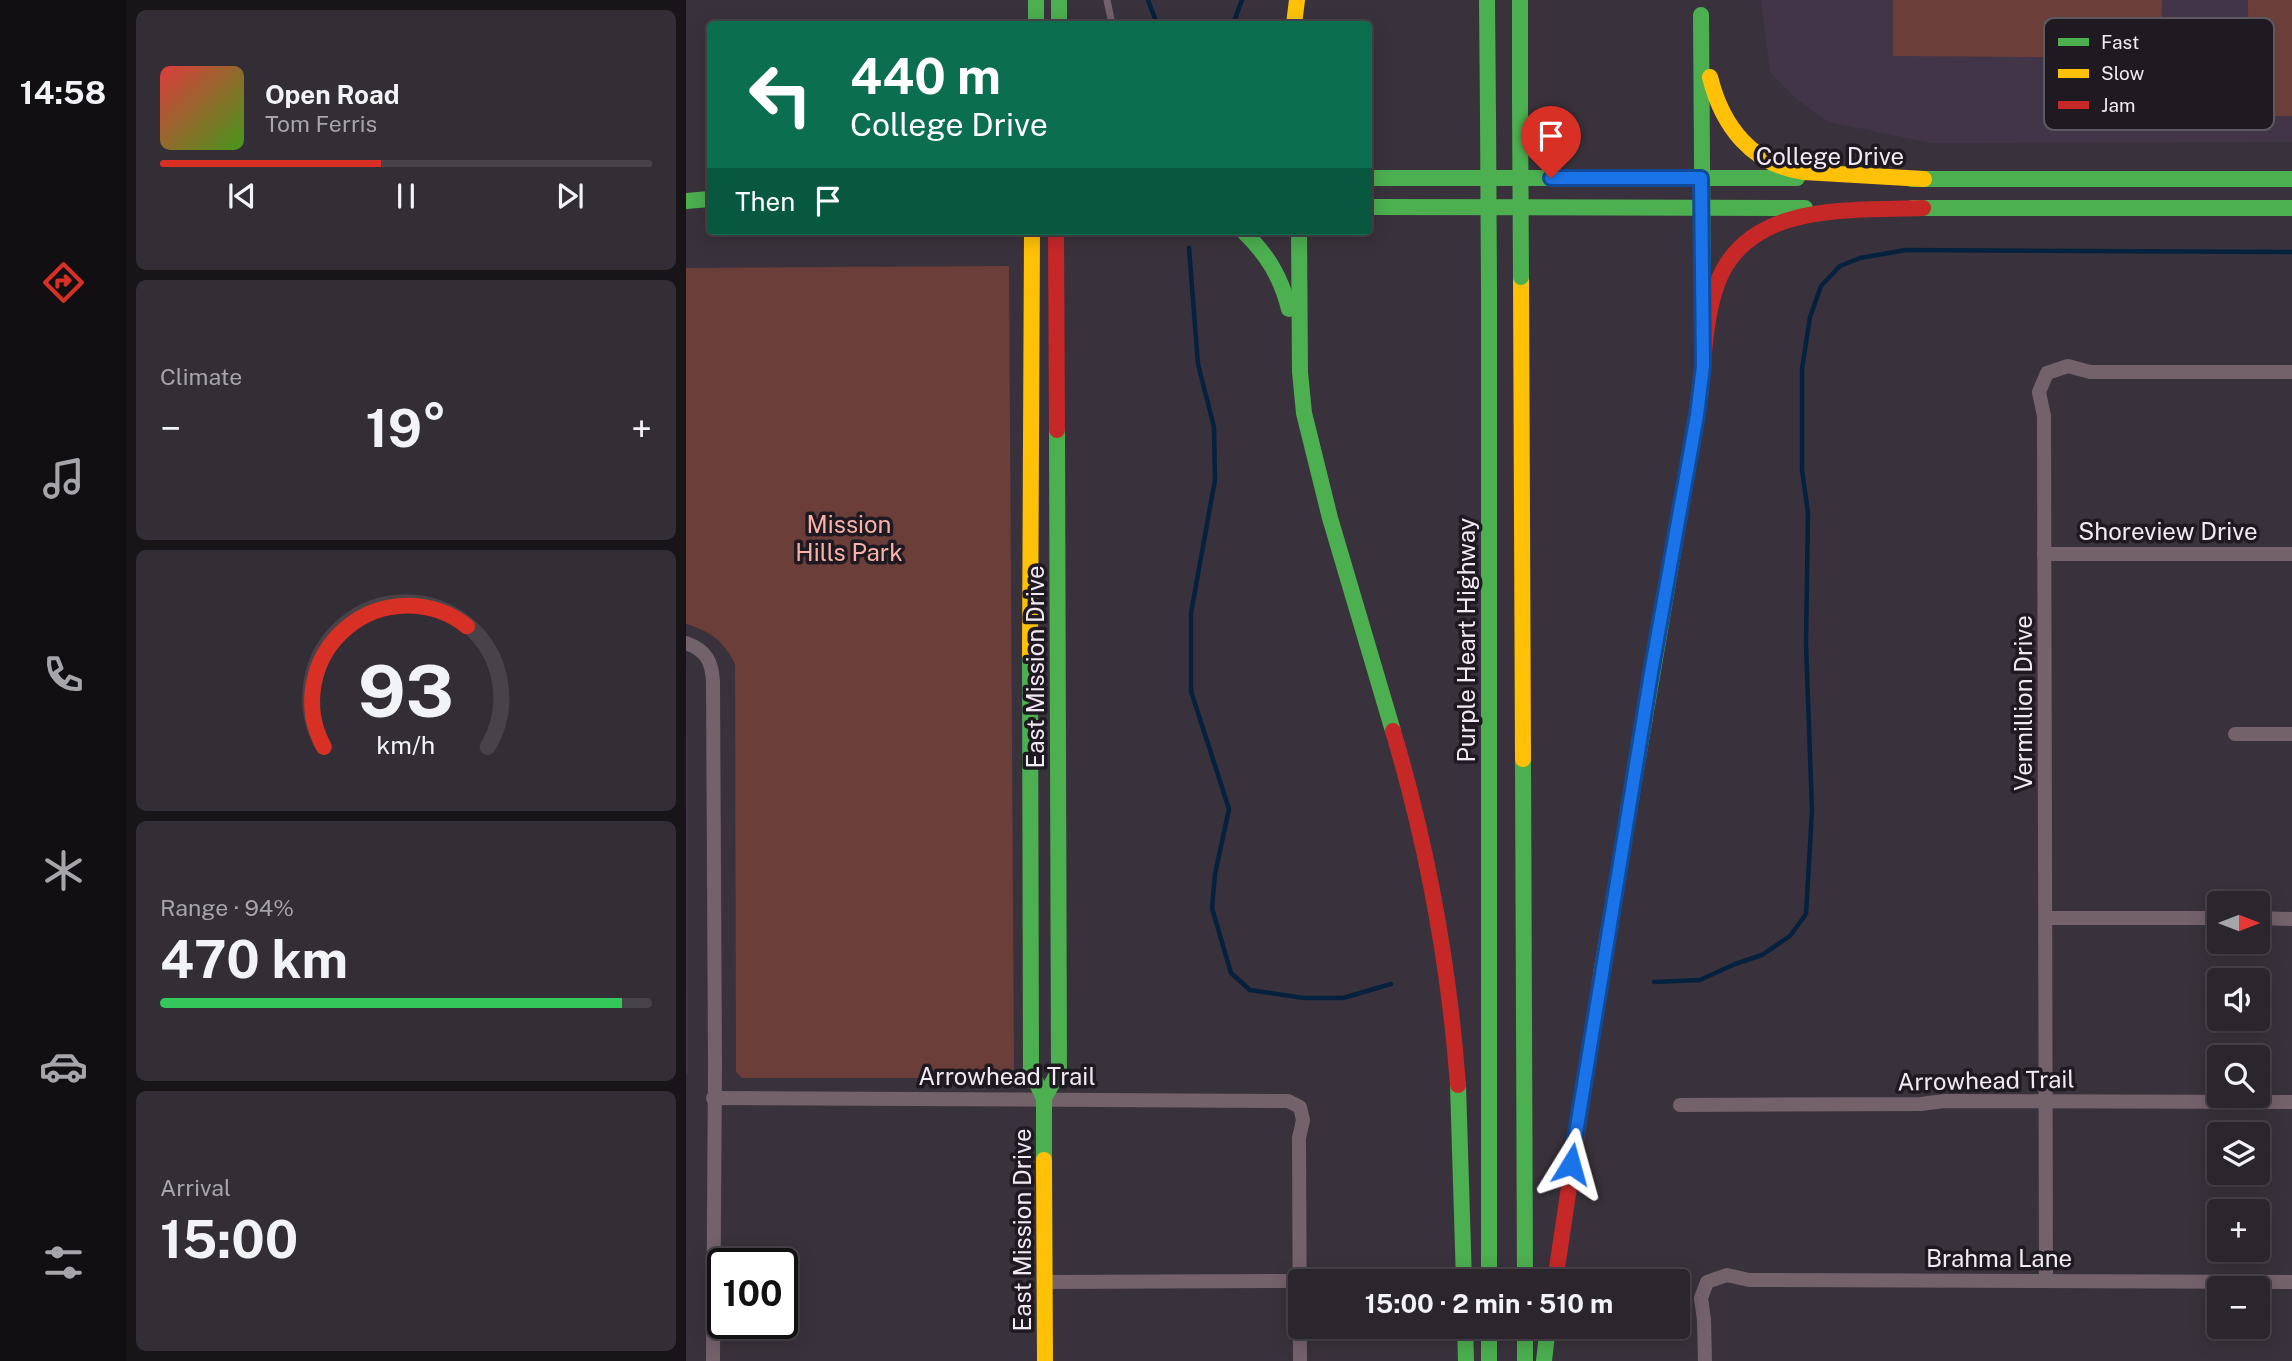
<!DOCTYPE html>
<html lang="en">
<head>
<meta charset="utf-8">
<style>
	body { margin:0; font-family:"Public Sans",sans-serif; background:#332e35; color:#f1f3f6; height:100vh; display:flex; flex-direction:column; font-size:26px; white-space:nowrap }
	* { box-sizing:border-box; margin:0 }
	p { font-size:23px; color:#a6a5aa }
	.icon { flex:none; width:38px; height:38px; fill:none; stroke:currentColor; stroke-width:2; stroke-linecap:round; stroke-linejoin:round }
	.map { position:relative; flex:1; overflow:hidden }
	.sheet { display:flex; flex-direction:column; gap:10px; padding:10px; background:#181519; width:560px }
	.sheet>* { flex:none }
	.guide { position:absolute; left:21px; top:21px; width:665px; height:214px; border-radius:7px; box-shadow:0 4px 18px #0003,0 0 0 2px #474349; background:#0b6e4f; color:#fff; overflow:hidden }
	.needle { width:46px; rotate:90deg }
	.tools { position:absolute; left:1521px; top:891px; display:grid; gap:14px }
	.tools a { display:grid; place-items:center; width:63px; height:63px; border-radius:7px; background:#2b262d; box-shadow:0 4px 18px #0003,0 0 0 2px #474349; font-size:35px }
	.speed { position:absolute; left:21px; top:1248px; display:flex; gap:14px; font-size:35px; font-weight:700; text-align:center }
	.speed>* { display:grid; place-content:center; width:91px; height:91px; border-radius:50%; background:#2b262d; box-shadow:0 4px 18px #0003,0 0 0 2px #474349; line-height:1 }
	.speed .limit { border:4px solid #111; border-radius:10px; background:#fff; color:#111 }
	.pin { position:absolute; display:grid; place-items:center; width:60px; height:60px; color:#fff; margin:-72px -30px; border-radius:50% 50% 50% 0; rotate:-45deg; box-shadow:0 0 7px #0007 }
	.pin .icon { rotate:45deg }
	.me { position:absolute; width:77px; margin:-38px; rotate:8deg; stroke-linejoin:round; filter:drop-shadow(0 0 5px #0008) }
	.turn { display:flex; align-items:center; gap:24px; height:147px; padding:0 28px; font-size:32px }
	.turn .icon { width:91px; height:91px; stroke-width:2.5 }
	.turn b { display:block; font-size:49px; line-height:60px }
	.then { display:flex; align-items:center; height:66px; padding:0 28px; background:#0003; gap:14px; font-size:26px }
	.big { font-size:52px; font-weight:700; line-height:1.1 }
	.sheet .card { flex:1; display:flex; flex-direction:column; justify-content:center; gap:10px; min-width:0; padding:0 24px; border-radius:10px; background:#332e35 }
	.sheet .dial { align-items:center; gap:0 }
	.dial svg { height:182px; overflow:visible; fill:none; stroke:#474349; stroke-width:7; stroke-linecap:round; text-anchor:middle }
	.dial text { fill:#f1f3f6; stroke:none }
	.song { display:flex; align-items:center; gap:21px }
	.cover { width:84px; height:84px; border-radius:10px; background:linear-gradient(135deg,hsl(0 70% 55%),hsl(100 70% 35%)) }
	.played { height:7px; border-radius:4px; background:linear-gradient(90deg,#d93025 45%,#474349 45%) }
	.keys { display:flex; justify-content:space-around; direction:ltr }
	.heat { display:flex; justify-content:space-between; align-items:center; font-size:38px; direction:ltr }
	.charge { height:10px; border-radius:5px; background:linear-gradient(90deg,#34c759 94%,#474349 0) }
	.trip { position:absolute; left:602px; top:1269px; width:402px; height:70px; border-radius:7px; background:#2b262d; box-shadow:0 4px 18px #0003,0 0 0 2px #474349; font-weight:700; line-height:70px; text-align:center }
	main { display:flex; flex:1; min-height:0 }
	.tab-bar { display:flex; flex-direction:column; width:126px; justify-content:space-around; align-items:center; background:#110f12; color:#a6a5aa }
	.tab-bar .icon { width:49px; height:49px }
	.tab-bar .on { color:#d93025 }
	.tab-bar b { font-size:32px; color:#f1f3f6 }
	.map>svg:first-child { display:block }
</style>
</head>
<body>
<main>
<nav class="tab-bar">
<b>14:58</b>
<svg class="icon on" aria-label="directions" viewBox="0 0 24 24"><path d="M12 3l9 9-9 9-9-9zM9 14v-3h6M13 9l2 2-2 2"/></svg>
<svg class="icon" aria-label="music" viewBox="0 0 24 24"><path d="M9 18V5l10-2v13"/><circle cx="6" cy="18" r="3"/><circle cx="16" cy="16" r="3"/></svg>
<svg class="icon" aria-label="phone" viewBox="0 0 24 24"><path d="M5 4h4l2 5-3 2q2 4 5 5l2-3 5 2v4C11 20 4 13 5 4z"/></svg>
<svg class="icon" aria-label="climate" viewBox="0 0 24 24"><path d="M12 3v18M4 7l16 10M4 17L20 7"/></svg>
<svg class="icon" aria-label="car" viewBox="0 0 24 24"><path d="M5 17H2v-5l4-1 3-4h7l3 4 3 1v5h-3M9 17h6M6 11h13"/><circle cx="7" cy="17" r="2"/><circle cx="17" cy="17" r="2"/></svg>
<svg class="icon" aria-label="filters" viewBox="0 0 24 24"><path d="M4 7h16M4 17h16"/><circle cx="9" cy="7" r="2"/><circle cx="15" cy="17" r="2"/></svg>
</nav>
<section class="sheet">
<div class="card">
<div class="song"><i class="cover"></i><div><b>Open Road</b><p>Tom Ferris</p></div></div>
<div class="played"></div>
<div class="keys"><svg class="icon" aria-label="previous" viewBox="0 0 24 24"><path d="M18 5L8 12l10 7zM5 5v14"/></svg><svg class="icon" aria-label="pause" viewBox="0 0 24 24"><path d="M8 5v14M16 5v14"/></svg><svg class="icon" aria-label="next" viewBox="0 0 24 24"><path d="M6 5l10 7-10 7zM19 5v14"/></svg></div>
</div>
<div class="card"><p>Climate</p>
<div class="heat"><a>−</a><b class="big">19°</b><a>+</a></div>
</div>
<div class="card dial"><svg viewBox="0 0 100 80">
<path d="M14 69A42 42 0 1 1 86 69"/>
<path d="M14 69A42 42 0 0 1 77 16" stroke="#d93025"/>
<text x="50" y="56" font-size="32" font-weight="700">93</text>
<text x="50" y="72" font-size="11">km/h</text>
</svg></div>
<div class="card"><p>Range · 94%</p><b class="big">470 km</b><div class="charge"></div></div>
<div class="card"><p>Arrival</p><b class="big">15:00</b></div>
</section>
<div class="map">
<svg width="1606" height="1361" viewBox="0 0 1606 1361">
	<rect width="100%" height="100%" fill="#39323c"/>
	<g fill="#433548">
		<path d="M1075 0H1606V142L1246 143 1142 122 1111 99 1084 72Z"/>
		<path d="M0 670H1L2 1074H0Z"/>
	</g>
	<g fill="#6b3e3a">
		<path d="M1207 0H1476L1475 58 1207 56Z"/>
		<path d="M1562 0H1606V116H1563Z"/>
		<path d="M323 266 328 1069 317 1078H56L50 1072 49 664C38 641 24 631 0 624V268Z"/>
	</g>
	<g fill="none" stroke-linecap="round" stroke-linejoin="round">
		<g stroke="#05213d" stroke-width="4.5">
			<path d="M462 0 471 24"/>
			<path d="M547 24 556 0"/>
			<path d="M503 248 512 364 528 427 529 480 505 613V691L543 809 529 874 526 908 545 973 564 990 618 998H657L705 984"/>
			<path d="M968 982 1014 980 1049 964 1076 955 1104 936 1120 914 1126 811 1120 643 1122 513 1116 470V369L1124 317 1135 286 1154 266 1174 258 1220 250 1606 252"/>
		</g>
		<path stroke="#74626b" stroke-width="7" d="M421 0 426 24"/>
		<g stroke="#74626b" stroke-width="14">
			<path d="M1358 554H1606"/>
			<path d="M0 643C20 650 26 661 27 682L29 1067 27 1361"/>
			<path d="M1549 734H1606"/>
			<path d="M1360 918H1533"/>
			<path d="M1572 918 1606 919"/>
			<path d="M27 1098 602 1101 614 1107 617 1120 613 1138 614 1361"/>
			<path d="M994 1105 1235 1104 1258 1101 1606 1102"/>
			<path d="M1360 1281 1358 416 1353 392 1361 373 1382 366 1404 372H1606"/>
			<path d="M359 1282 613 1281"/>
			<path d="M1019 1361 1018 1320 1015 1298 1021 1282 1041 1275 1063 1280 1606 1282"/>
		</g>
		<g stroke="#4caf50" stroke-width="16">
			<path d="M350 0V24"/>
			<path d="M373 0V24"/>
			<path d="M801 0 802 115"/>
			<path d="M834 0V102"/>
			<path d="M1015 15 1017 305"/>
			<path d="M682 178H1111"/>
			<path d="M1226 179H1606"/>
			<path d="M0 201 24 199"/>
			<path d="M682 207 1119 208"/>
			<path d="M1226 208H1606"/>
			<path d="M557 231C581 254 595 277 603 309"/>
			<path d="M613 231 614 372 618 413 644 518 707 731"/>
			<path d="M803 289V1281"/>
			<path d="M344 655 345 1072 358 1098V1160"/>
			<path d="M837 759 839 1281"/>
			<path d="M915 974 1015 390"/>
			<path d="M772 1085 778 1281"/>
			<path d="M358 1098 373 1071 371 430"/>
			<path d="M779 1326 780 1361"/>
			<path d="M803 1326V1361"/>
			<path d="M839 1326V1361"/>
			<path d="M858 1361 862 1326"/>
		</g>
		<g stroke="#ffc107" stroke-width="16">
			<path d="M608 24 611 0"/>
			<path d="M1024 77C1036 126 1066 165 1118 172L1238 179"/>
			<path d="M835 277 837 759"/>
			<path d="M344 655 346 231"/>
			<path d="M358 1160 359 1361"/>
		</g>
		<g stroke="#c62828" stroke-width="16">
			<path d="M370 231 371 430"/>
			<path d="M1015 390C1018 355 1019 318 1031 284 1061 201 1165 211 1237 208"/>
			<path d="M707 731C741 845 763 965 772 1085"/>
			<path d="M869 1281 915 974"/>
		</g>
		<g stroke="#4caf50" stroke-width="16">
			<path d="M834 102 835 277"/>
			<path d="M802 115 803 289"/>
		</g>
	</g>
	<g fill="none" stroke-linecap="round" stroke-linejoin="round">
		<g stroke="#114b97" stroke-width="18">
			<path id="route" d="M865 178H1015L1017 366 1011 415 965 673 885 1164"/>
		</g>
		<use href="#route" stroke="#1a73e8" stroke-width="12"/>
	</g>
	<g text-anchor="middle" dominant-baseline="central" stroke-width="7" stroke-linejoin="round" paint-order="stroke">
		<g font-size="24" fill="#f1e9f3" stroke="#1f1a21">
			<text x="1144" y="156">College Drive</text>
			<text x="1482" y="531">Shoreview Drive</text>
			<text transform="translate(780 640) rotate(-90)">Purple Heart Highway</text>
			<text transform="translate(349 667) rotate(-90)">East Mission Drive</text>
			<text transform="translate(1337 703) rotate(-90)">Vermillion Drive</text>
			<text x="321" y="1076">Arrowhead Trail</text>
			<text transform="translate(1300 1080) rotate(-1)">Arrowhead Trail</text>
			<text transform="translate(336 1230) rotate(-90)">East Mission Drive</text>
			<text x="1313" y="1258">Brahma Lane</text>
		</g>
		<g font-size="24" fill="#fab1a7" stroke="#1f1a21">
			<text x="163" y="524">Mission<tspan x="163" dy="28">Hills Park</tspan></text>
		</g>
	</g>
	<rect x="1358" y="18" width="230" height="112" rx="10" fill="#1f1a21" stroke="#5e5860" stroke-width="2"/>
	<rect x="1372" y="38" width="31" height="8" fill="#4caf50"/>
	<rect x="1372" y="69" width="31" height="9" fill="#ffc107"/>
	<rect x="1372" y="101" width="31" height="8" fill="#c62828"/>
	<g font-size="19" fill="#f1e9f3">
		<text x="1415" y="49">Fast</text>
		<text x="1415" y="80">Slow</text>
		<text x="1415" y="112">Jam</text>
	</g>
</svg>
<div class="tools">
<a><svg class="needle" viewBox="-14 -14 28 28"><path d="M0-13l5 13h-10z" fill="#e53935"/><path d="M0 13l5-13h-10z" fill="#a6a5aa"/></svg></a>
<a><svg class="icon" aria-label="sound" viewBox="0 0 24 24"><path d="M4 9h4l5-4v14l-5-4H4zM17 9q2 3 0 6"/></svg></a>
<a><svg class="icon" aria-label="search" viewBox="0 0 24 24"><circle cx="10" cy="10" r="6"/><path d="M15 15l6 6"/></svg></a>
<a><svg class="icon" aria-label="layers" viewBox="0 0 24 24"><path d="M12 4l9 5-9 5-9-5zM3 14l9 5 9-5"/></svg></a>
<a>+</a>
<a>−</a>
</div>
<div class="speed"><div class="limit">100</div></div>
<div class="pin" style="left:865px;top:178px;background:#d93025"><svg class="icon" aria-label="arrive" viewBox="0 0 24 24"><path d="M6 21V4h12l-3 4 3 4H6"/></svg></div>
<svg class="me" style="left:885px;top:1164px" viewBox="-20 -20 40 40"><path d="M0-17L14 15 0 8-14 15z" fill="#1a73e8" stroke="#fff" stroke-width="4"/></svg>
<div class="trip">15:00 · 2 min · 510 m</div>
<div class="guide">
<div class="turn"><svg class="icon" aria-label="left" viewBox="0 0 24 24"><path d="M17 20v-9H6M10 6l-5 5 5 5"/></svg><div><b>440 m</b>College Drive</div></div>
<div class="then">Then<svg class="icon" aria-label="arrive" viewBox="0 0 24 24"><path d="M6 21V4h12l-3 4 3 4H6"/></svg></div>
</div>
</div>
</main>
</body>
</html>
